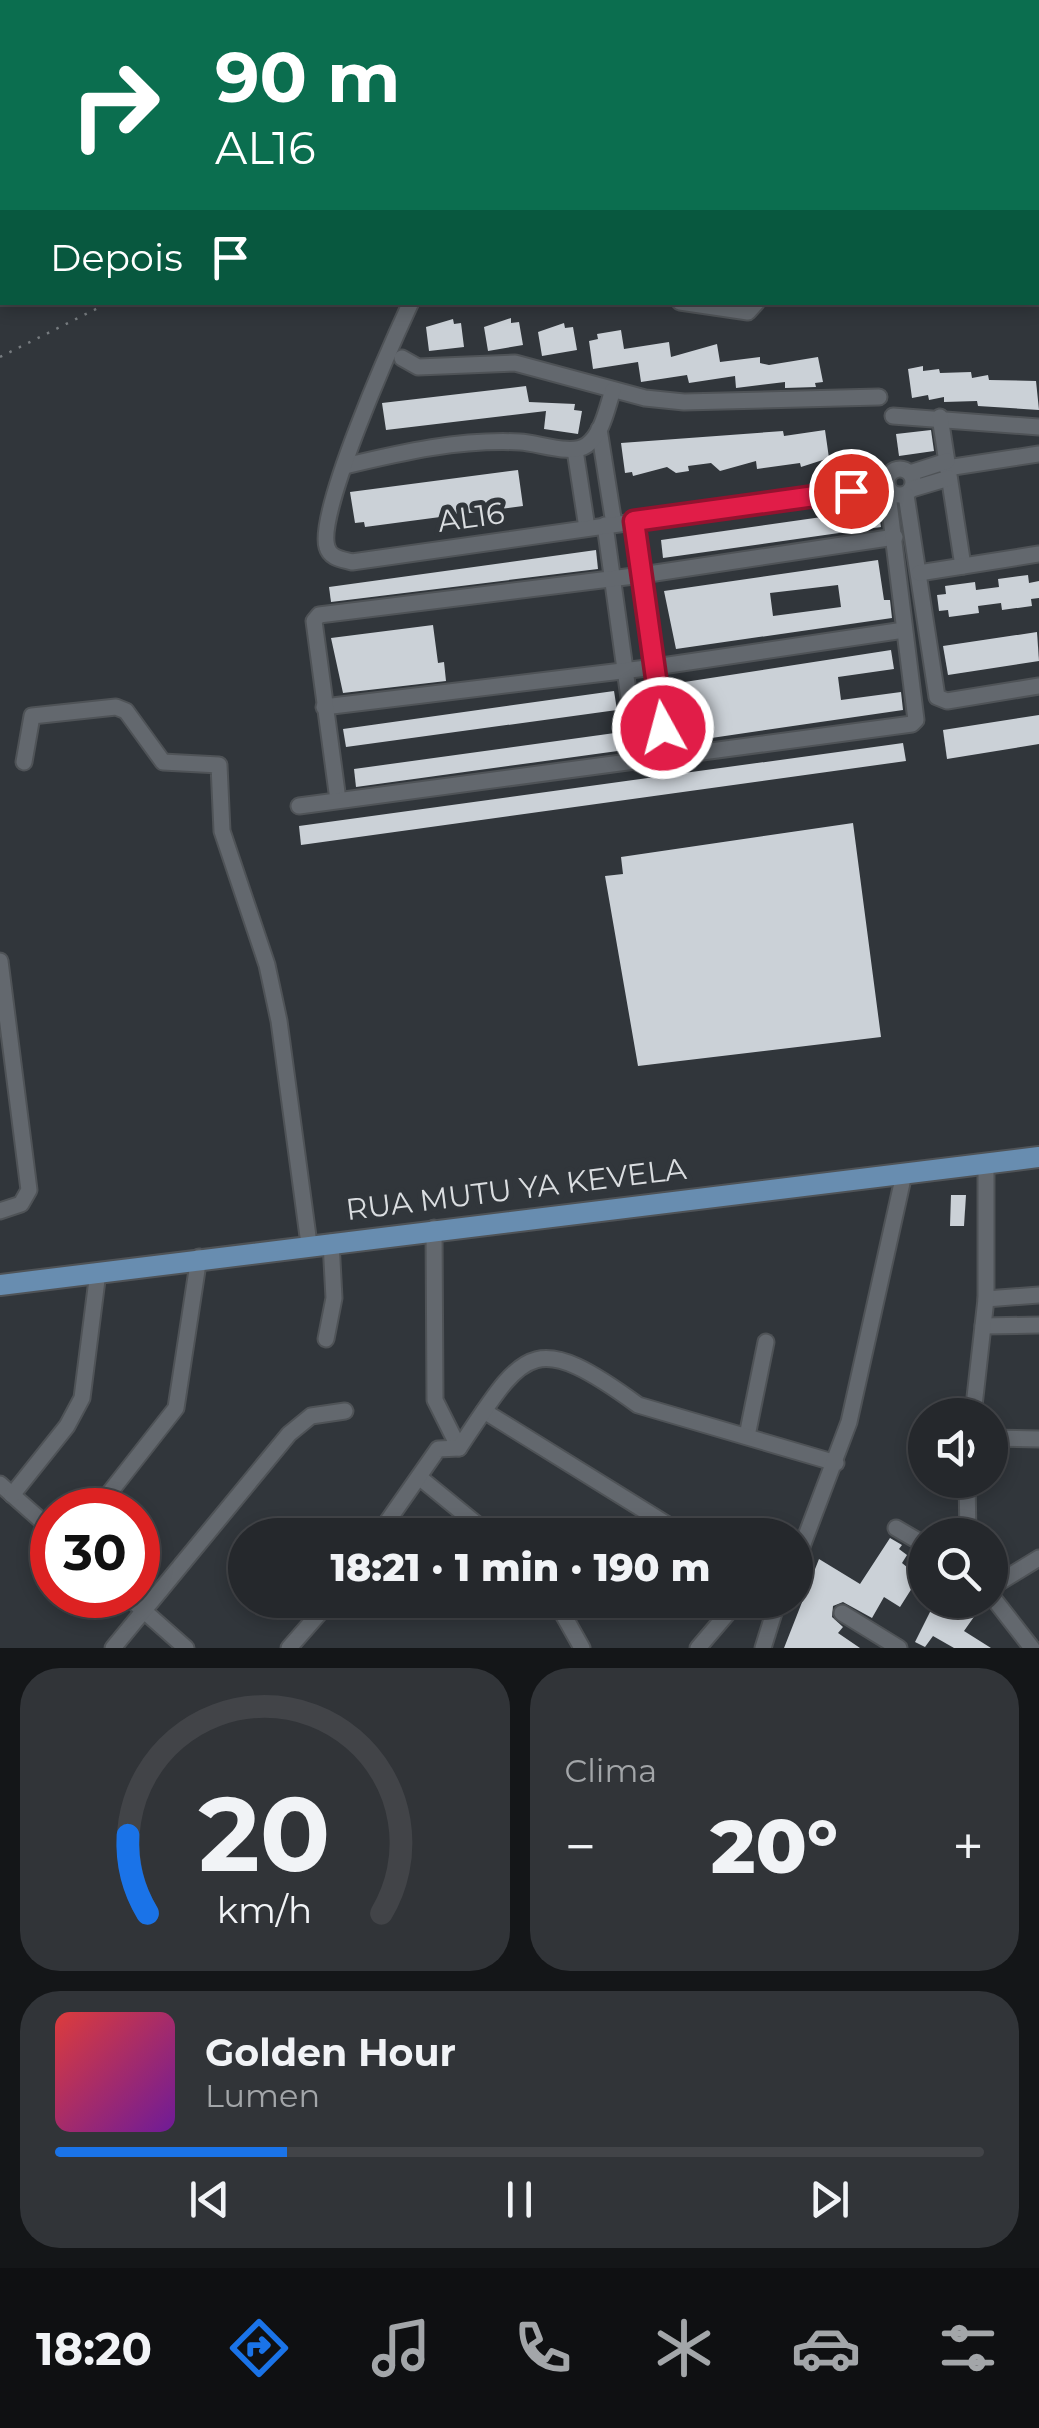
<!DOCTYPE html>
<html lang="pt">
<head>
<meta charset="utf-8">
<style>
	body { margin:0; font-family:Montserrat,sans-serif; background:#313438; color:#f1f3f6; height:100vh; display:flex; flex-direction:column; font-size:38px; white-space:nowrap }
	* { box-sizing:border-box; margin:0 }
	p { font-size:32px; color:#a3a6a9 }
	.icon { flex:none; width:55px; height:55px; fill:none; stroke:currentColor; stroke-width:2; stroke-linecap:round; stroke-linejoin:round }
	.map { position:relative; height:1648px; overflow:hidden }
	.side { display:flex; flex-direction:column; gap:20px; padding:20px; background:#141618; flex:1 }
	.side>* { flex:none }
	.guide { position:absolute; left:0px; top:0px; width:1040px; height:305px; box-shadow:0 5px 15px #0003,0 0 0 2px #424448; background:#0b6e4f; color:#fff; overflow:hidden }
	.tools { position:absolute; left:908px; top:1398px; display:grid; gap:20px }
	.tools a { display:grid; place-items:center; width:100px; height:100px; border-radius:50%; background:#25282c; box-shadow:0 5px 15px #0003,0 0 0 2px #424448; font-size:50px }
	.speed { position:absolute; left:30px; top:1488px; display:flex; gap:20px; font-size:50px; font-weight:700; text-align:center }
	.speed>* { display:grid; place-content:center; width:130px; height:130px; border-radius:50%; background:#25282c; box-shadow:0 5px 15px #0003,0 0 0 2px #424448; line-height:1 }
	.speed .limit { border:15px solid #d22; background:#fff; color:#111 }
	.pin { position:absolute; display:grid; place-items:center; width:85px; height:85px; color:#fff; margin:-42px; border:5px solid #fff; border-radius:50%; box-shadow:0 2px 10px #0007 }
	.me { position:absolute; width:110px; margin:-55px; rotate:353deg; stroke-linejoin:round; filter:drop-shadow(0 0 8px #0008) }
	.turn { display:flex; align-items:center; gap:35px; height:210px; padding:0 50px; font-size:45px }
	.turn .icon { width:130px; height:130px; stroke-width:2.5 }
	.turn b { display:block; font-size:70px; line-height:85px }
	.then { display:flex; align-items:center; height:95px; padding:0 50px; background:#0003; gap:20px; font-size:38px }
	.big { font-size:75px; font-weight:800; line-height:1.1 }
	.side .tile { flex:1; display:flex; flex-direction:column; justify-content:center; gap:15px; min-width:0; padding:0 35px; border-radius:40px; background:#313438 }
	.side .dial { align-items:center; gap:0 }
	.dial svg { height:260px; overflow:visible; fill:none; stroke:#424448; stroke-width:7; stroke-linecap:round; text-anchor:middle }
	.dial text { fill:#f1f3f6; stroke:none }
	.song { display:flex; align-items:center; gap:30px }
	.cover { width:120px; height:120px; border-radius:15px; background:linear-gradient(135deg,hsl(0 70% 55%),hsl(280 70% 35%)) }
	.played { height:10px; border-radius:5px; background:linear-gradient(90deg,#1a73e8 25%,#424448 25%) }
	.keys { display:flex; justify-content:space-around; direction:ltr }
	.heat { display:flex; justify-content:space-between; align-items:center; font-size:55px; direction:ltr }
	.side .tiles { flex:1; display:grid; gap:20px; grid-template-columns:1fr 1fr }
	.tile:last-child { grid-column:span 2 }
	.trip { position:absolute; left:228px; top:1518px; width:585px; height:100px; border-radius:50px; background:#25282c; box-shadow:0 5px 15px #0003,0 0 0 2px #424448; font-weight:800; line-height:100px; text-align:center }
	.dock { display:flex; height:160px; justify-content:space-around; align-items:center; background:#0f1012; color:#a3a6a9 }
	.dock .icon { width:70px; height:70px }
	.dock .selected { color:#1a73e8 }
	.dock b { font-size:45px; color:#f1f3f6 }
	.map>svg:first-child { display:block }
</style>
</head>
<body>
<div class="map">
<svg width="1039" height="1648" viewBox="0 0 1039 1648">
	<rect width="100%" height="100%" fill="#31363b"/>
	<g fill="#cbd1d7" fill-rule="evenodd">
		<path d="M511 318V323L519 322 523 345 488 351 484 327Z"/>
		<path d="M453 319 454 324 461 323 464 347 429 351 426 327Z"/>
		<path d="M564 323 565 328 573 327 577 350 542 356 538 332Z"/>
		<path d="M621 330 624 349 669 342 671 357 717 344 720 362 760 357V363L769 365 818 357 823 382 815 383 816 387 785 388V382L736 388 735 376 689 383 687 375 641 382 638 362 593 369 589 341 598 339 597 334Z"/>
		<path d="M923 366V371L939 369 940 373 971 372 972 378 988 375 989 380 1036 381 1039 410 978 406 977 401 944 402V397L929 400 928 395 912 398 908 369Z"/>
		<path d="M526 386 529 402 575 404 574 410 582 411 578 434 544 429 546 411 386 430 382 403Z"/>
		<path d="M825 430 829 458 801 467 800 463 757 469 756 461 720 471 711 463 688 466 689 471 676 473 667 467 633 476 632 472 625 473 621 443 783 431 784 436Z"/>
		<path d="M931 430 934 451 899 456 896 434Z"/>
		<path d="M518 470 523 506 365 527 364 522 355 523 350 492Z"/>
		<path d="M878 509 881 527 663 558 661 540Z"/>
		<path d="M596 550 598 569 331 602 329 587Z"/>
		<path d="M878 560 884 600H890L892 618 676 649 664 591ZM838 585 841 607 773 616 770 593Z"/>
		<path d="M1028 575 1029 583 1039 581V598L1031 599 1032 606 1002 610 1001 603 978 606 979 613 949 617 948 610 939 611 937 595 946 594 945 586 975 582 976 590 999 587 998 579Z"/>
		<path d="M433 625 438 663 444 662 446 681 343 693 331 638Z"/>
		<path d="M1037 632 1039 661 948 675 943 646Z"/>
		<path d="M891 650 894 669 838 677 841 700 901 692 903 710 691 741 686 701 680 702 678 683Z"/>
		<path d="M614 691 617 710 346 747 343 729Z"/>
		<path d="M1039 715V744L947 759 943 730Z"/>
		<path d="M622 732 625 750 356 787 354 769Z"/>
		<path d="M903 743 906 761 301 845 299 826Z"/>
		<path d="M853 823 881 1037 638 1066 605 876 623 874 621 857Z"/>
		<path d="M951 1195H966L964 1226H950Z"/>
		<path d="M890 1538 902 1545 899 1549 907 1555 902 1563 919 1577 900 1607 884 1597 872 1618 843 1602 833 1606 832 1617 843 1627 838 1633 860 1648H784L819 1559 860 1584Z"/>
		<path d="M936 1600H981L983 1604 964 1631 991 1648H954L933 1636 925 1647 915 1642Z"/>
	</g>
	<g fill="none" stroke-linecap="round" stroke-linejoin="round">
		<g stroke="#4f5357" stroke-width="19">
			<g id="minor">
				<path d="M557 0 576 2"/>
				<path d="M606 0 607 2"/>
				<path d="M1008 0 1009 2"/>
				<path d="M659 2 666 0"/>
				<path d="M875 2 881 0"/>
				<path d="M909 2 910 0"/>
				<path d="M1038 47 1039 49"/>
				<path d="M680 302 748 312 757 302"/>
				<path d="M402 358 418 367 515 363 645 398 684 402 879 397"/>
				<path d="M893 416 1039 427"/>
				<path d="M940 417 963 566"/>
				<path d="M599 429 614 524"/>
				<path d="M575 450 587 528"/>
				<path d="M345 466C403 452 460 439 520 442 539 443 572 456 587 445 603 433 607 407 613 390"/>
				<path d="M947 468 1039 454"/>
				<circle cx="900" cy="482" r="13"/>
				<path d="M910 473 947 461"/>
				<path d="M912 489 949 478"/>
				<path d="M906 495 937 697 947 701 1039 686"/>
				<path d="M634 521 667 759"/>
				<path d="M605 525 638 763"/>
				<path d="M919 573 1039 554"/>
				<path d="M324 707 655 667 904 630"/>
				<path d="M24 762 32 716 116 707 126 711 163 762 219 765 222 831 267 965 279 1021 309 1244"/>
				<path d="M338 800 314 621 319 615 642 575 895 537"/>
				<path d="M299 806 912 724 916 720 887 486 352 562C341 559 330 558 327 547 316 513 393 341 411 302"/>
				<path d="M0 961 29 1190 21 1204 0 1211"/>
				<path d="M434 1228 435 1400 459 1448"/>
				<path d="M986 1299 1039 1295"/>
				<path d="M983 1326 1039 1325"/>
				<path d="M326 1339 334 1298 331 1242"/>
				<path d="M484 1411 684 1535"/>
				<path d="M973 1415 986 1299V1162"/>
				<path d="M747 1436 766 1342"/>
				<path d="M990 1438 1039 1439"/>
				<path d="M419 1477 490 1535"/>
				<path d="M967 1480 968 1535"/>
				<path d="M0 1484 52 1530"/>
				<path d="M12 1495 67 1426 82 1398 98 1272"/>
				<path d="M96 1510 176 1408 199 1257"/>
				<path d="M896 1528 925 1545"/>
				<path d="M378 1535 438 1449 459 1448C524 1351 531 1327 638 1405L836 1463"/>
				<path d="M795 1565 849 1422 904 1174"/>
				<path d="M990 1588 1039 1558"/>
				<path d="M990 1594 1032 1648"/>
				<path d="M126 1595 186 1648"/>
				<path d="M555 1600 582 1648"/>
				<path d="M842 1613 899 1648"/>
				<path d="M113 1648 289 1434 311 1416 345 1411"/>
				<path d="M289 1648 331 1600"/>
				<path d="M698 1648 739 1600"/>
				<path d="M763 1648 778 1600"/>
			</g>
		</g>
		<g stroke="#4f5357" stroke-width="24">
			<path id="major" d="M0 1285 1039 1157"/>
		</g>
		<path stroke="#767b7f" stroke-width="2.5" stroke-dasharray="2.5 8" stroke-linecap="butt" d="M0 357 110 302"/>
		<use href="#minor" stroke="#63686e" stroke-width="15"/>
		<use href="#major" stroke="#688db0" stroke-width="20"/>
	</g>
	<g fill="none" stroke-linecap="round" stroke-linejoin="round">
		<g stroke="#92132f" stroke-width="25">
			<path id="route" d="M663 728 634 521 851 491"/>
		</g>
		<use href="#route" stroke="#e11d48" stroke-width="18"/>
	</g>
	<g text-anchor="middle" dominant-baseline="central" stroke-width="10" stroke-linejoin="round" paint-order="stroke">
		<g font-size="30" fill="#dadde0" stroke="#31363b">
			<text transform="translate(471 517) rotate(-8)">AL16</text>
			<text transform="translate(516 1189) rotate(-7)">RUA MUTU YA KEVELA</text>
		</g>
	</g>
</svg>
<div class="tools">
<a><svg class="icon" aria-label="sound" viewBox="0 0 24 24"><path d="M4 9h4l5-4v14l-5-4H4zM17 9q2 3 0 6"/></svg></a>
<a><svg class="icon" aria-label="search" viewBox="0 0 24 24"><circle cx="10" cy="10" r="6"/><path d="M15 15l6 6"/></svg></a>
</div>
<div class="speed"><div class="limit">30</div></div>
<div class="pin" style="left:851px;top:491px;background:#d93025"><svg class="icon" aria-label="arrive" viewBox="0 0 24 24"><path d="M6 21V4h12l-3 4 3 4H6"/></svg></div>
<svg class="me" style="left:663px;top:728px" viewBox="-20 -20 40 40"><circle r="17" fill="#e11d48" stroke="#fff" stroke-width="3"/><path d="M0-11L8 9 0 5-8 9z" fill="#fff"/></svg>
<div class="trip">18:21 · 1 min · 190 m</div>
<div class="guide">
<div class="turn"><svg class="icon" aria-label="right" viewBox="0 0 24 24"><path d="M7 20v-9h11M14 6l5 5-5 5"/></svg><div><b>90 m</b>AL16</div></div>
<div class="then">Depois<svg class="icon" aria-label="arrive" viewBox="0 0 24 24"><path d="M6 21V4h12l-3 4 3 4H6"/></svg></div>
</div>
</div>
<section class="side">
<div class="tiles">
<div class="tile dial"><svg viewBox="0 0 100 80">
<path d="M14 69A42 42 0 1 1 86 69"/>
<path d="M14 69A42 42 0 0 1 8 45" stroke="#1a73e8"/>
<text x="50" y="56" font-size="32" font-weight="700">20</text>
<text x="50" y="72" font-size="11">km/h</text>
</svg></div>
<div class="tile"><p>Clima</p>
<div class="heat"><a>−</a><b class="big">20°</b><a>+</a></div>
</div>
<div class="tile">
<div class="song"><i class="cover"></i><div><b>Golden Hour</b><p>Lumen</p></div></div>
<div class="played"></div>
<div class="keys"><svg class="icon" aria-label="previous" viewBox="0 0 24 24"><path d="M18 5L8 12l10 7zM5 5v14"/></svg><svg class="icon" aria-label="pause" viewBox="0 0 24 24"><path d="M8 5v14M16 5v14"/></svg><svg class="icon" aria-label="next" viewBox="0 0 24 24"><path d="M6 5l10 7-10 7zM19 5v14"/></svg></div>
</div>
</div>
</section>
<nav class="dock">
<b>18:20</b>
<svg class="icon selected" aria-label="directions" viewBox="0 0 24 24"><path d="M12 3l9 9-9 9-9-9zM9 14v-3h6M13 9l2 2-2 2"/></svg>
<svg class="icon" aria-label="music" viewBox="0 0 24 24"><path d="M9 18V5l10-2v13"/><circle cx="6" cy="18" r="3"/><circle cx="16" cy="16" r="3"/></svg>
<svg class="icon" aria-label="phone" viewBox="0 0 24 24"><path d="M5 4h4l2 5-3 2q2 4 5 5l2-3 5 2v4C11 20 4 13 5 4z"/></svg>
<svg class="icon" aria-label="climate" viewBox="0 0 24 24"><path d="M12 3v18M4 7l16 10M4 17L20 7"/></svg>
<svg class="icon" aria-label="car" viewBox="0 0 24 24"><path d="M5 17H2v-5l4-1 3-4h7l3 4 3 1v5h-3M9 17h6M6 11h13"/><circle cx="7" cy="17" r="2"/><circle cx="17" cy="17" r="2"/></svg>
<svg class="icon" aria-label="filters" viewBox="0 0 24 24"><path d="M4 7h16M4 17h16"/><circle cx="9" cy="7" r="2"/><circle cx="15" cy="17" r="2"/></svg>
</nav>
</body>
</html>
